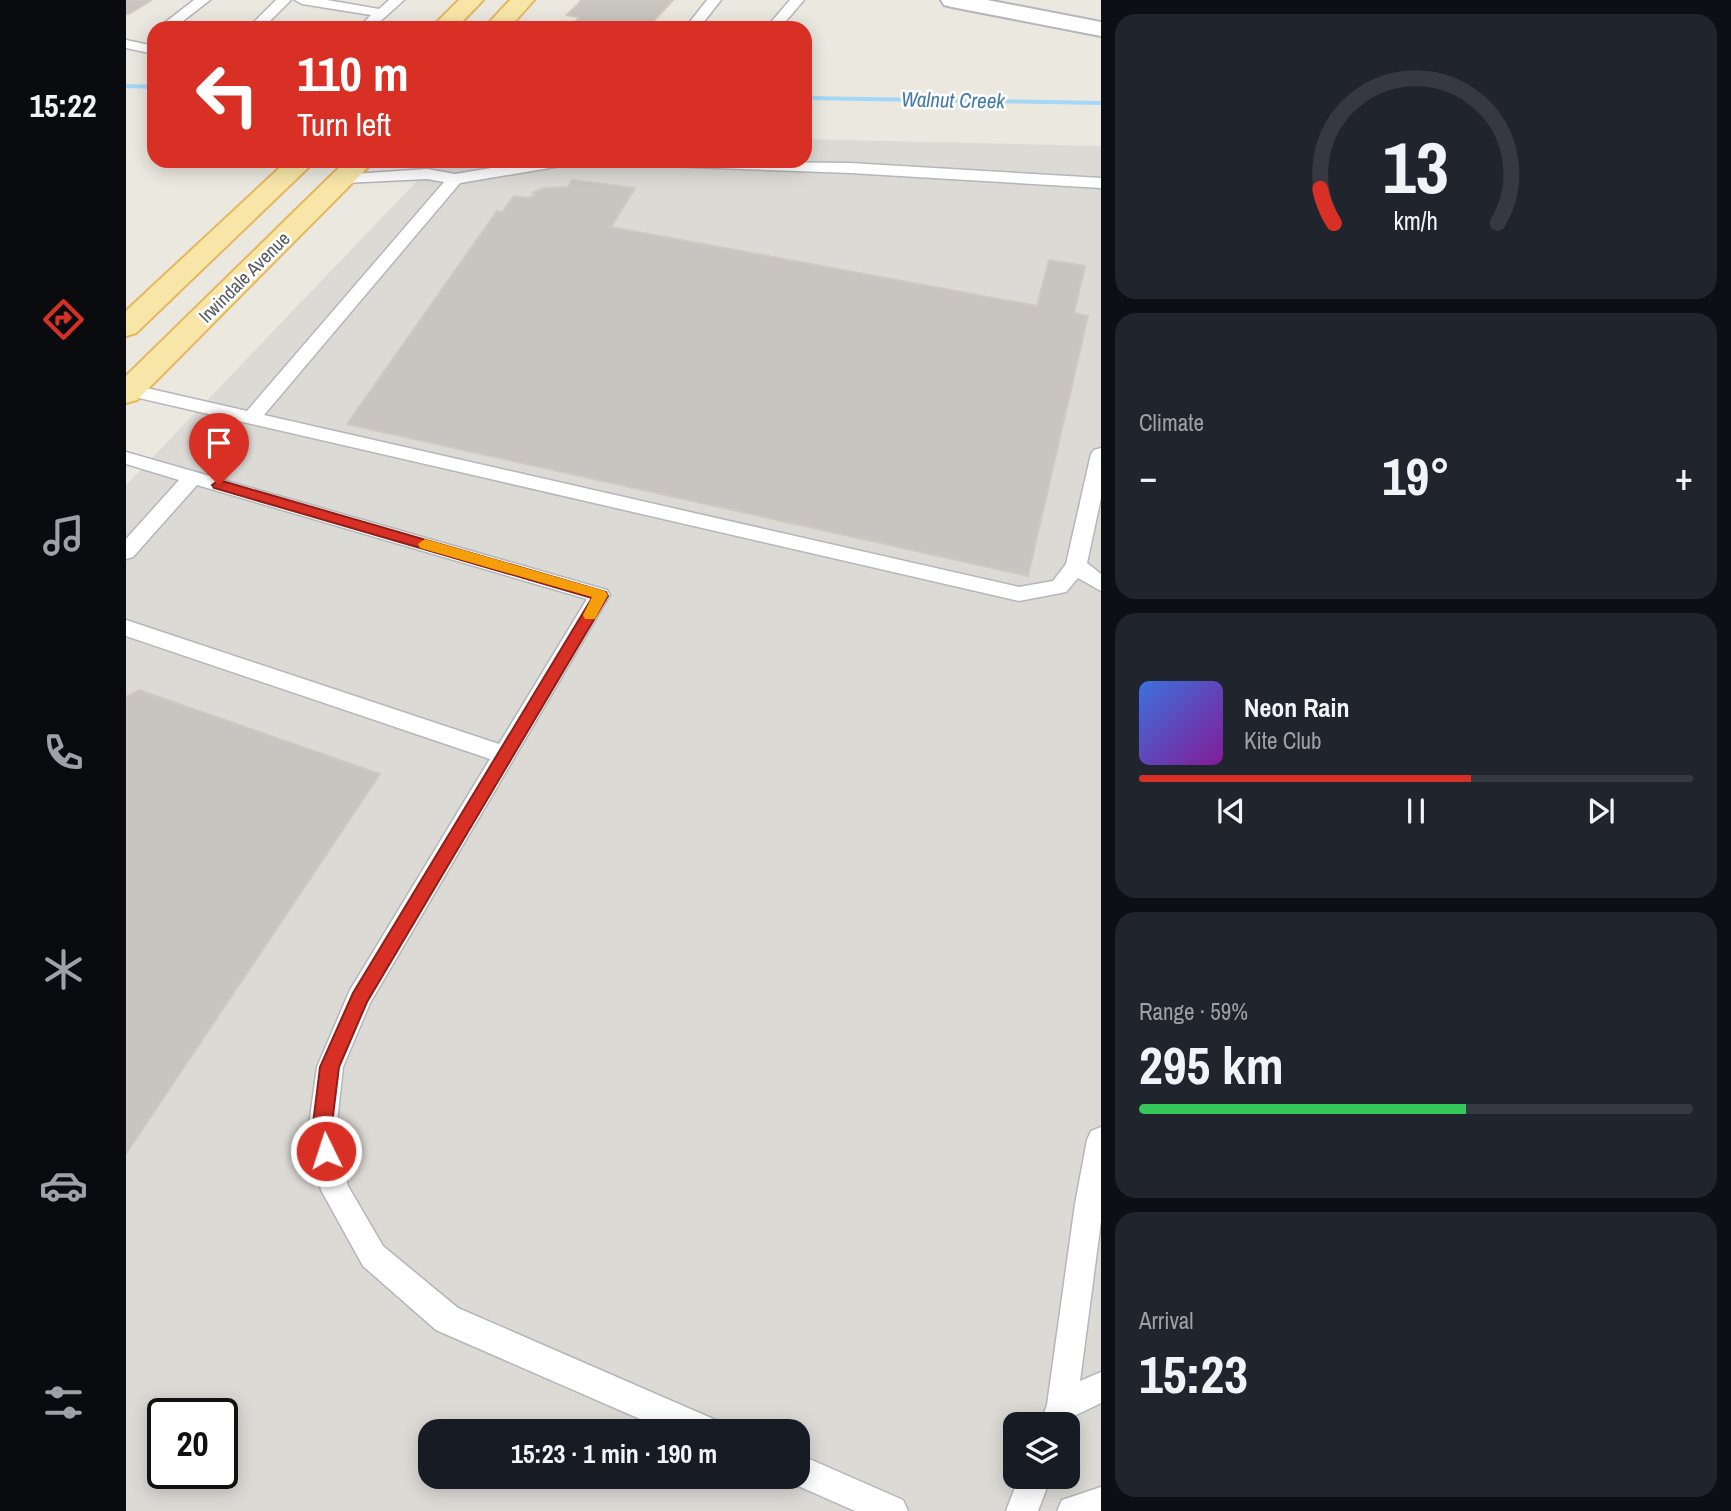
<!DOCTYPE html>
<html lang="en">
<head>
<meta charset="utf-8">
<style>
	body { margin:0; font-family:"Archivo Narrow",sans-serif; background:#20242c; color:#f1f3f6; height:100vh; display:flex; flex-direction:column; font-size:26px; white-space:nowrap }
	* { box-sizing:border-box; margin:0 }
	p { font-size:23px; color:#9ea1a6 }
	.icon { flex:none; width:38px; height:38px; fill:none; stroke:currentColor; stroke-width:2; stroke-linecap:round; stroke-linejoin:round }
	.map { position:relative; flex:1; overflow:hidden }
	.sheet { display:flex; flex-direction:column; gap:14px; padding:14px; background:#0d0f14; width:630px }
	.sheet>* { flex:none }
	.hud { position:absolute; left:21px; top:21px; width:665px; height:147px; border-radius:21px; box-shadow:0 4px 18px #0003; background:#d93025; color:#fff; overflow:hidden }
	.controls { position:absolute; left:877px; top:1412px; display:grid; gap:14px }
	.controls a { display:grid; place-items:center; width:77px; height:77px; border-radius:14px; background:#171b24; box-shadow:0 4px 18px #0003; font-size:35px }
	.speed { position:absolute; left:21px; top:1398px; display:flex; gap:14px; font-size:35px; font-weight:700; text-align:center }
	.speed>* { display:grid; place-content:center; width:91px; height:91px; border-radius:50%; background:#171b24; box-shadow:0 4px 18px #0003; line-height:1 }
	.speed .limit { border:4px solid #111; border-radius:10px; background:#fff; color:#111 }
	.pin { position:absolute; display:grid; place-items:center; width:60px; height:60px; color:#fff; margin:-72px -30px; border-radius:50% 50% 50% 0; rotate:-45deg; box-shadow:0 0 7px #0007 }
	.pin .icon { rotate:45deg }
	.me { position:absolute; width:77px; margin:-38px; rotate:356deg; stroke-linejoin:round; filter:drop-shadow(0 0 5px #0008) }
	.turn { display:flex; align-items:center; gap:24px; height:147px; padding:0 35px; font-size:32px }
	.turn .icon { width:91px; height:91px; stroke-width:2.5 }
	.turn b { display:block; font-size:49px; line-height:60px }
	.big { font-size:52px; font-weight:700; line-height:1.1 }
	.sheet .tile { flex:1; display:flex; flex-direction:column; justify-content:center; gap:10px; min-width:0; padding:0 24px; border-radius:21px; background:#20242c }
	.sheet .dial { align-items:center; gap:0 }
	.dial svg { height:182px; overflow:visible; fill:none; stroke:#363941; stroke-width:7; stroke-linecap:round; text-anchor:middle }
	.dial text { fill:#f1f3f6; stroke:none }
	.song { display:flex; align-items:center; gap:21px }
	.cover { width:84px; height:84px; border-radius:10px; background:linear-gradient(135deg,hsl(220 70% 55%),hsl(290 70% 35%)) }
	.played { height:7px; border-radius:4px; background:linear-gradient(90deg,#d93025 60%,#363941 60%) }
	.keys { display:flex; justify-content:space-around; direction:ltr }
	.heat { display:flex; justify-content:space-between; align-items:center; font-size:38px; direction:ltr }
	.charge { height:10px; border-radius:5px; background:linear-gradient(90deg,#34c759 59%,#363941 0) }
	.trip { position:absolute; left:292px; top:1419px; width:392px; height:70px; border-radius:21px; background:#171b24; box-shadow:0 4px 18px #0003; font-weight:700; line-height:70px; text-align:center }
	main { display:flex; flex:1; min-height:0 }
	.dock { display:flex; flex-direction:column; width:126px; justify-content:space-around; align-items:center; background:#090b0e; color:#9ea1a6 }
	.dock .icon { width:49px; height:49px }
	.dock .on { color:#d93025 }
	.dock b { font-size:32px; color:#f1f3f6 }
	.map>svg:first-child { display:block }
</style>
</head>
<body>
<main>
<nav class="dock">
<b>15:22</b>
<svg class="icon on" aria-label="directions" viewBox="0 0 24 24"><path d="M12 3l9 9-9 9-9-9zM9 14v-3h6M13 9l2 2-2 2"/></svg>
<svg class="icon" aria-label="music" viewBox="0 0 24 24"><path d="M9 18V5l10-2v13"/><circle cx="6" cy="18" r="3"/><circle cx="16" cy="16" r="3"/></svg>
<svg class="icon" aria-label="phone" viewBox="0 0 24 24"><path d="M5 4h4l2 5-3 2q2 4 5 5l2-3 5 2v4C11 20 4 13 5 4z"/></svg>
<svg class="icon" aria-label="climate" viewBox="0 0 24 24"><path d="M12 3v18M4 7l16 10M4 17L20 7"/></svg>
<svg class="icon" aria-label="car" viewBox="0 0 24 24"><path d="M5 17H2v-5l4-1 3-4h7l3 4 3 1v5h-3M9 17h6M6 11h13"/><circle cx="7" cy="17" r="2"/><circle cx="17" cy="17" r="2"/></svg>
<svg class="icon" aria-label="filters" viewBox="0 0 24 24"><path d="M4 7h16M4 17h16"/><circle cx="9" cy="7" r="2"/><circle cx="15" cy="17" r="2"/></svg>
</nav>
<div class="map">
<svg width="975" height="1511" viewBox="0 0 975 1511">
	<rect width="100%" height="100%" fill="#ebe8e0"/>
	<path fill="#dcdad5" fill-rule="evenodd" d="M679 139 975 146V1511H0V485L310 161H679ZM37 1414H96V1474H37ZM889 1424H942V1477H889ZM304 1432H672V1477H304Z"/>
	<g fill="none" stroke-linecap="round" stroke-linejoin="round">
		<g fill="#a4d8f7" fill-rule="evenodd">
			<path d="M0 84 28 85V89L0 88Z"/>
			<path d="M679 96 975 101V105L679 100Z"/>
		</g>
	</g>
	<g fill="#c8c4c0" stroke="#cfc9bf" stroke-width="2">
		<path d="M0 0H19L24 1 3 14H0Z"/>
		<path d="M456 0H547L521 28 486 24 483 28H476L449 22 454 17 441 15Z"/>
		<path d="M446 180 509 188 485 227 911 306 923 260 959 266 948 313 962 316 902 576 221 424 371 211 376 212 388 196 401 198 409 196 406 193 417 188 442 187Z"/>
		<path d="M13 690 254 774 0 1154V697Z"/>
	</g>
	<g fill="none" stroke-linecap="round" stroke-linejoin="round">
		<g stroke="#b3b6ba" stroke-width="3">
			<g id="service">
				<path d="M68 0H84L48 28H32Z"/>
				<path d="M150 0H165L137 28H122Z"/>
				<path d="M169 0H201L253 9 263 0H278L247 28H232L245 15 176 4Z"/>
				<path d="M581 0H595L573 28H559Z"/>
				<path d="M664 0H678L654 28H640Z"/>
				<path d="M0 40 28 46V54L0 48Z"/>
				<path d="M408 161H443L435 166 334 183 138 415 893 587 927 581 940 564 965 454 968 450 975 448V498L961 563 975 574V591L952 578 940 592 893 601 0 395V385L3 384 121 411 318 182 301 179 218 183 212 181 210 178 212 175 301 169 329 174Z"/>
				<path d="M531 161 724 163 975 178V188L724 173 539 166Z"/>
				<path d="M0 452 481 590 484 595 244 1003 217 1067 210 1132 222 1186 257 1246 332 1308 592 1421 596 1432H544L310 1330 237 1266 195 1190 182 1132 191 1067 224 990 364 759 0 636V620L373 744 461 599 71 485 7 557 0 559V539L53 480 0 464Z"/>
				<path d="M975 1127V1221L954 1381 975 1372V1403L948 1416 942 1431V1424H914L921 1405 949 1204 961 1140 965 1131Z"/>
				<path d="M672 1454 777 1500 782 1511H729L661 1481 659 1477H672Z"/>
				<path d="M893 1477H925L912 1511H880Z"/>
				<path d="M975 1487V1511H931L936 1500Z"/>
			</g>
		</g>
		<g stroke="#b3b6ba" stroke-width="4">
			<path id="tertiary" d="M815 0H861L975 22V36L826 7 818 5Z"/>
		</g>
		<g stroke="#e5b75f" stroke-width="4">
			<g id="primary">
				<path d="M333 0H357L330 28H305Z"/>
				<path d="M384 0H408L383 28H358Z"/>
				<path d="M161 161H189L10 333 0 336V311Z"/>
				<path d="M220 161H248L11 400 0 403V376Z"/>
			</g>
		</g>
		<use href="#service" fill="#fff" fill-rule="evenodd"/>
		<use href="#tertiary" fill="#fff" fill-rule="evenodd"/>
		<use href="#primary" fill="#f8e6a8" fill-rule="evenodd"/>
	</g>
	<path fill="#d93025" stroke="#8d1f18" stroke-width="2" d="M93 480 480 592 482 596 241 1002 213 1067 205 1132 210 1151 207 1158 200 1160 193 1158 186 1132 194 1067 227 993 466 598 88 488 86 485Z"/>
	<path fill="#f59e0b" d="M299 539 479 591 482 595 469 619H459L457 615 466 597 294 548 292 544Z"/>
	<g text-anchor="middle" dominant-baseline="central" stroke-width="5" stroke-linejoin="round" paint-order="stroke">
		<g font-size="19" fill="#595c60" stroke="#fff">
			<text transform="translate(118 277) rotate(-45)">Irwindale Avenue</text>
		</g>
		<g font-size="21" font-style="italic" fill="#447aa6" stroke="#fff">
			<text transform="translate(827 100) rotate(1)">Walnut Creek</text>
		</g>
	</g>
</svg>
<div class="controls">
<a><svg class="icon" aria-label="layers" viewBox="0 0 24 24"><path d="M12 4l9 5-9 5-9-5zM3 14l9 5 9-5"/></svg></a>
</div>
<div class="speed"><div class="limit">20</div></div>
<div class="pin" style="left:93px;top:485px;background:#d93025"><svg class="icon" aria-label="arrive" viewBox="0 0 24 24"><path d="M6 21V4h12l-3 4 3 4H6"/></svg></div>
<svg class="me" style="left:200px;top:1151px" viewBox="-20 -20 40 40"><circle r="17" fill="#d93025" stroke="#fff" stroke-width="3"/><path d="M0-11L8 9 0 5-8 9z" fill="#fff"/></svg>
<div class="trip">15:23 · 1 min · 190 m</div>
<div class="hud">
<div class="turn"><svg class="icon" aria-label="left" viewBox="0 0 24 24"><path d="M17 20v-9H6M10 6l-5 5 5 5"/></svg><div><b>110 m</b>Turn left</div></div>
</div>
</div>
<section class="sheet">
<div class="tile dial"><svg viewBox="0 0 100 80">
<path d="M14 69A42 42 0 1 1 86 69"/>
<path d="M14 69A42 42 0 0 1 8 54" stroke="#d93025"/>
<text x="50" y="56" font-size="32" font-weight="700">13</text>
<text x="50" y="72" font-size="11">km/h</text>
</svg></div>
<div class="tile"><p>Climate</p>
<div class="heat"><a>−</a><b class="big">19°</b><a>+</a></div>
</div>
<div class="tile">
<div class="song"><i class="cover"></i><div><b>Neon Rain</b><p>Kite Club</p></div></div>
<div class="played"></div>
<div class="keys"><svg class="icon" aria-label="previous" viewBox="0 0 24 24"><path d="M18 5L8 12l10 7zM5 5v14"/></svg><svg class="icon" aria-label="pause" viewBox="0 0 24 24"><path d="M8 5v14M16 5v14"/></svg><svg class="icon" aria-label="next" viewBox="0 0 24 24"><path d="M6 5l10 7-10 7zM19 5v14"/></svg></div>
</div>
<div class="tile"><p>Range · 59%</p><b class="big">295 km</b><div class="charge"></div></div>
<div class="tile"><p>Arrival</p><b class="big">15:23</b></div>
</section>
</main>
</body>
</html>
